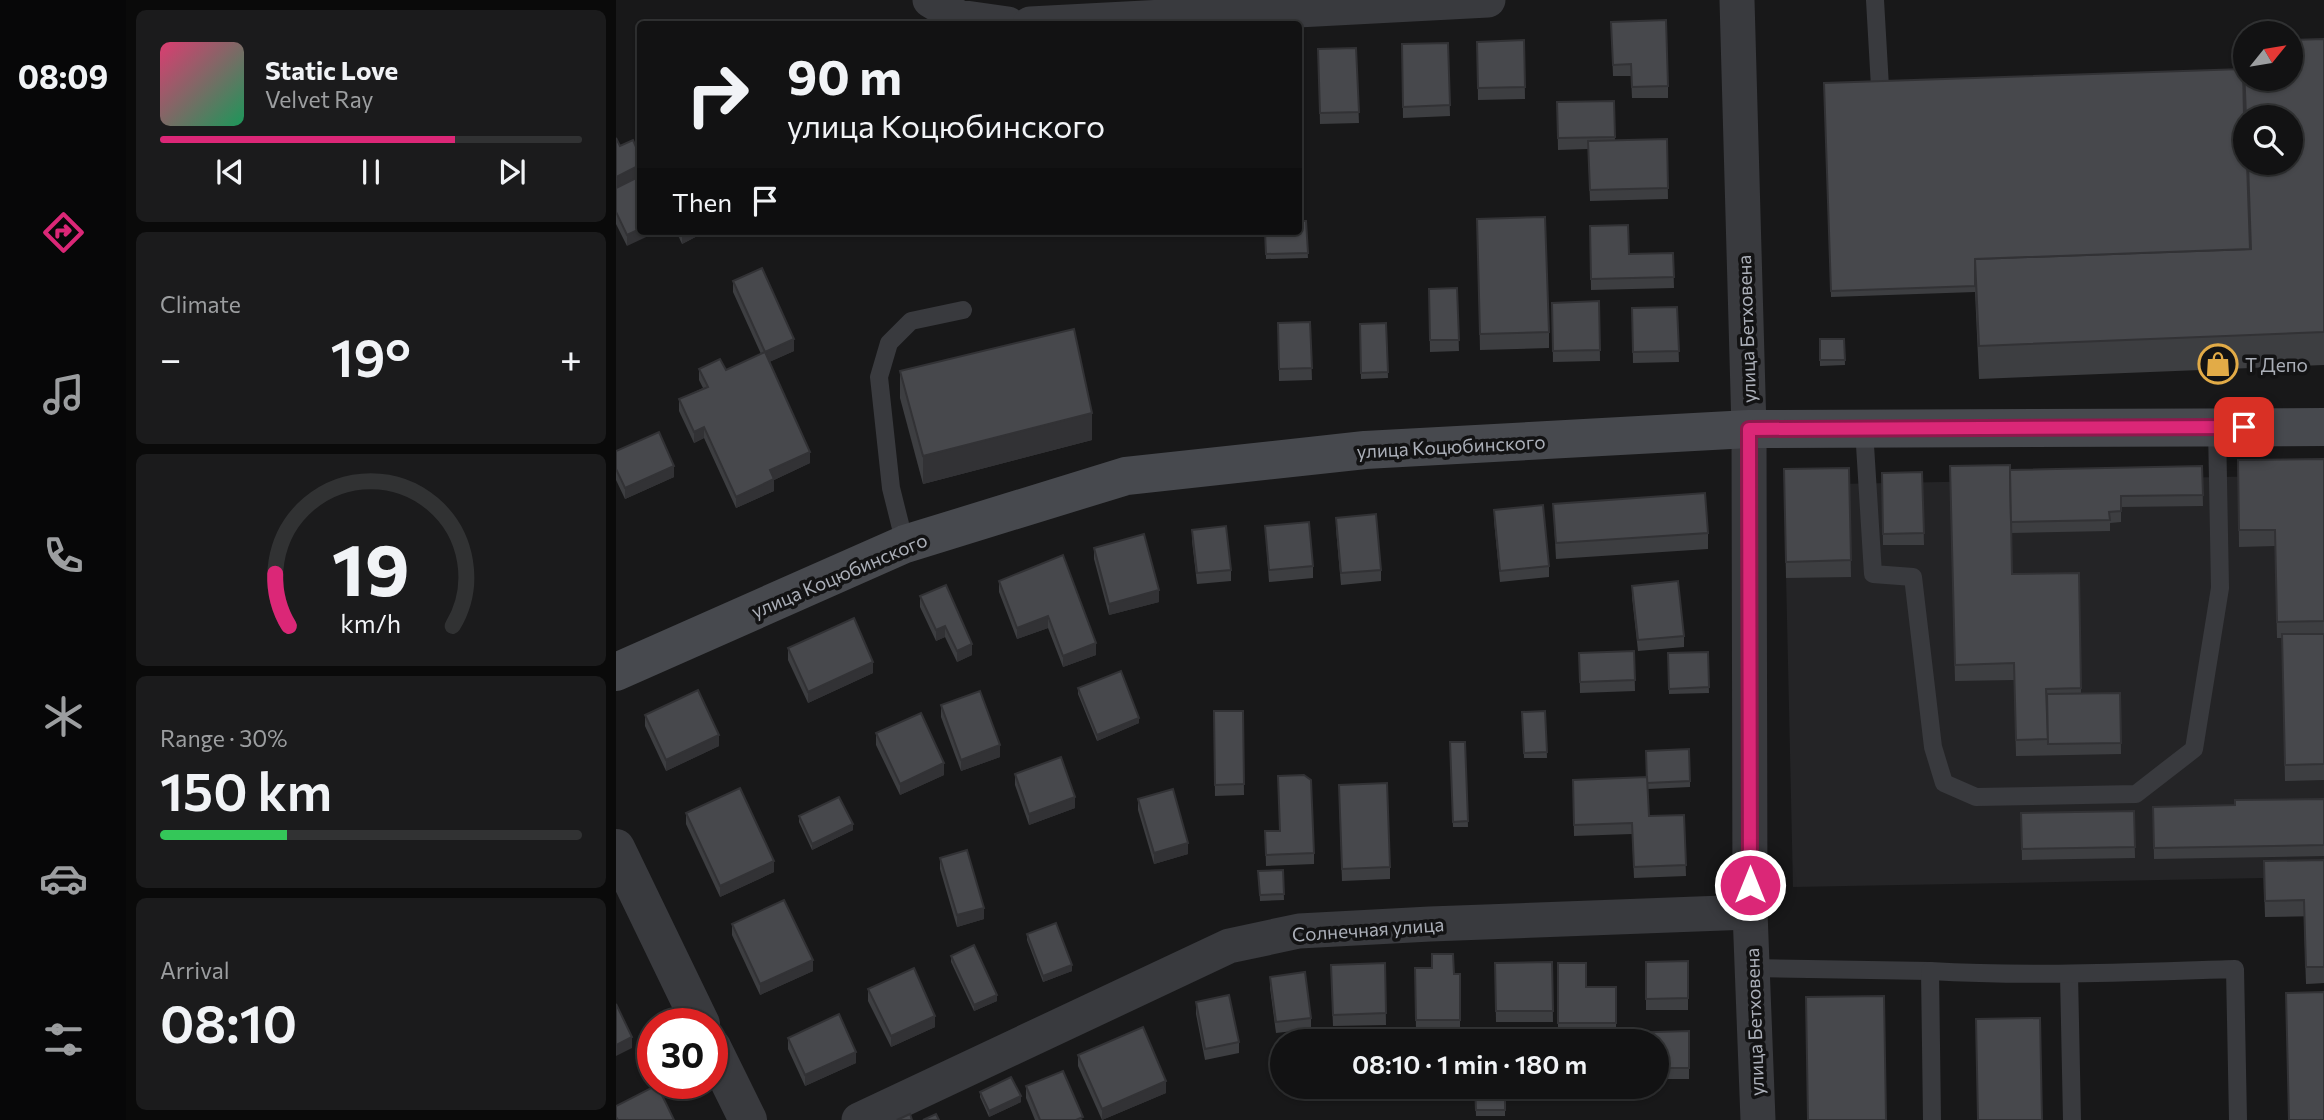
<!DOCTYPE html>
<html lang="en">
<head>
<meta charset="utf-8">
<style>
	body { margin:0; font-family:Commissioner,sans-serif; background:#1b1b1c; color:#f1f3f6; height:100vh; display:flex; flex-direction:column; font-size:26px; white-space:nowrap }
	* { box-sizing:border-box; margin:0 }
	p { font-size:23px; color:#9c9ea0 }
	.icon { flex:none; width:38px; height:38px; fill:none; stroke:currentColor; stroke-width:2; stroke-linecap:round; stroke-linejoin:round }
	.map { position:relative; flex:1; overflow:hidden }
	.drawer { display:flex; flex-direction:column; gap:10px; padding:10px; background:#0a0a0a; width:490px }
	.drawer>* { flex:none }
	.top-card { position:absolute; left:21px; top:21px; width:665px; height:214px; border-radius:7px; box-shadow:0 2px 5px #0004,0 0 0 2px #313233; background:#121213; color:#f1f3f6; overflow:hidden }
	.needle { width:46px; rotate:60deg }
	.controls { position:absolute; left:1617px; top:21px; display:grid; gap:14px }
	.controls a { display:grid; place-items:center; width:70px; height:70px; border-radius:50%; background:#121213; box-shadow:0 2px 5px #0004,0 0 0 2px #313233; font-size:35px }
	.speed { position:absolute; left:21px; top:1008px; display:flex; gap:14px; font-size:35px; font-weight:700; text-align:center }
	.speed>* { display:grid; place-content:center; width:91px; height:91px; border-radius:50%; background:#121213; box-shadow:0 2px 5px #0004,0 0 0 2px #313233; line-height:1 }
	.speed .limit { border:10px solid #d22; background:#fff; color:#111 }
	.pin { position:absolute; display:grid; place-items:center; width:60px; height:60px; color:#fff; margin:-30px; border-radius:14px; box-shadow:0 4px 10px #0006 }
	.me { position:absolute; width:77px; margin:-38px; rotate:0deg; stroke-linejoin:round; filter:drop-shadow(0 0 5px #0008) }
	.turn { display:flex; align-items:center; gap:24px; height:147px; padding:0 35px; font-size:32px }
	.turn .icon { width:91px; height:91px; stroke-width:2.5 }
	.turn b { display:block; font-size:49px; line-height:60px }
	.then { display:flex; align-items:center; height:66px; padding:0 35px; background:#0003; gap:14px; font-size:26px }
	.big { font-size:52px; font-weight:600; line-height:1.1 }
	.drawer .tile { flex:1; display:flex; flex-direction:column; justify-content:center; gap:10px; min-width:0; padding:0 24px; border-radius:10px; background:#1b1b1c }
	.drawer .dial { align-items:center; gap:0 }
	.dial svg { height:182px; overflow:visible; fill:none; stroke:#313233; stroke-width:7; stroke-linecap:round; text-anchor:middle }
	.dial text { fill:#f1f3f6; stroke:none }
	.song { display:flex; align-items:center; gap:21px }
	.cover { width:84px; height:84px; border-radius:10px; background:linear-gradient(135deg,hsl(340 70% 55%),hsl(150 70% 35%)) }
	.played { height:7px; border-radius:4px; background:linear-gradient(90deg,#db2777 70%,#313233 70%) }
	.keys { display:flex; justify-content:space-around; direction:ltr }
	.heat { display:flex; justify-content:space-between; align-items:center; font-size:38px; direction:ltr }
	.charge { height:10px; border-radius:5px; background:linear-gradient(90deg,#34c759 30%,#313233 0) }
	.trip { position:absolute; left:654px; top:1029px; width:399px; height:70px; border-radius:35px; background:#121213; box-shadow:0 2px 5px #0004,0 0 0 2px #313233; font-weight:600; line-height:70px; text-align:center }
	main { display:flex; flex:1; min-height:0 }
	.menu { display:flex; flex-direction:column; width:126px; justify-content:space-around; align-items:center; background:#070708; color:#9c9ea0 }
	.menu .icon { width:49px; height:49px }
	.menu .selected { color:#db2777 }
	.menu b { font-size:32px; color:#f1f3f6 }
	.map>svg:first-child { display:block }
</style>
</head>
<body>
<main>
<nav class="menu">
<b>08:09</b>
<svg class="icon selected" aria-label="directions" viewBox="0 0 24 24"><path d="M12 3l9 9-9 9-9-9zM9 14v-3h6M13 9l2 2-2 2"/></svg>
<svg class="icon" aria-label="music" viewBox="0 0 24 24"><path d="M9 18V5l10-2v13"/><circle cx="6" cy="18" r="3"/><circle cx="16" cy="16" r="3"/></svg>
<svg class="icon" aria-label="phone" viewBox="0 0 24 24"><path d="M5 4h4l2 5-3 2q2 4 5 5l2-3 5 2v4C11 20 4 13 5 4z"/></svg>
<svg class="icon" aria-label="climate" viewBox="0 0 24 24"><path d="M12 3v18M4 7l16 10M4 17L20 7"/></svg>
<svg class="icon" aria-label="car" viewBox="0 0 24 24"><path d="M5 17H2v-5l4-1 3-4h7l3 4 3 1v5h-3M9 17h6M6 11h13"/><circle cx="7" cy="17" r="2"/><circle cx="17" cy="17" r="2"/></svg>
<svg class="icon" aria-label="filters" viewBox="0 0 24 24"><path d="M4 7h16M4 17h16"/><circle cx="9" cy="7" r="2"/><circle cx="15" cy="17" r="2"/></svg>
</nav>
<section class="drawer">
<div class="tile">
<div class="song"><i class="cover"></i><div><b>Static Love</b><p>Velvet Ray</p></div></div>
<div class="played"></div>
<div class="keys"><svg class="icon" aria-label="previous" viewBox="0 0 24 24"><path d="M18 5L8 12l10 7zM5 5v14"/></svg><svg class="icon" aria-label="pause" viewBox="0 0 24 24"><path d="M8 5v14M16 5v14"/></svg><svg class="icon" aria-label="next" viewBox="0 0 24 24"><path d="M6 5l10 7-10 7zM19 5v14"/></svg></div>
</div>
<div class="tile"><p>Climate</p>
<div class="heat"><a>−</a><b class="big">19°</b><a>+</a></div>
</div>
<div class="tile dial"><svg viewBox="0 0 100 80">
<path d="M14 69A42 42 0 1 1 86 69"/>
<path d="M14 69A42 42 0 0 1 8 46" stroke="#db2777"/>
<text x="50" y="56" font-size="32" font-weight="700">19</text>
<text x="50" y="72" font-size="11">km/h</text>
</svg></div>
<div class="tile"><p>Range · 30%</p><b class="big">150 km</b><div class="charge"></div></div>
<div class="tile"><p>Arrival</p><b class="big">08:10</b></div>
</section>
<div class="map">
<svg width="1708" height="1120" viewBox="0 0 1708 1120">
	<rect width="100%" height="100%" fill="#181819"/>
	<path fill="#242426" d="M1708 475V983L1690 984 1688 917H1649L1647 878 1177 887 1168 485Z"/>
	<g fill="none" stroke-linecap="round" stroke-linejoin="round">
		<g stroke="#393a3e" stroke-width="18">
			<path d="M1259 0 1264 87"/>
			<path d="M1248 429 1257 574 1297 577 1317 747 1328 783 1360 797 1520 794 1578 749 1604 588 1601 427"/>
			<path d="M289 544 275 488 263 377 273 343 295 321 347 310"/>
			<path d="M1136 968 1314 971"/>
			<path d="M1453 974 1456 1120"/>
			<path d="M1316 1120 1314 971C1415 977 1517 972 1619 969L1622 1120"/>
		</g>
		<g stroke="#393a3e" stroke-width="35">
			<path d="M314 0 342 17 392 24"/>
			<path d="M1121 0 1133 429 1134 912 1142 1120"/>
			<path d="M414 24 872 0"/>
			<path d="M243 1120 613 946 683 931 814 924 1134 912"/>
		</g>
		<g stroke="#393a3e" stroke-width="38">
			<path d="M0 848 85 1024"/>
			<path d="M96 1047 132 1120"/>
		</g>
		<path stroke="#47494e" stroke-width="38" d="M0 672 289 544 510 476 749 450 1133 429 1708 427"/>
	</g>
	<g fill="#3d3e41">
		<path d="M995 22 1052 86V98H1016L1015 76H997Z"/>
		<path d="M1708 39V365L1363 379 1359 292 1215 297 1208 83 1627 69V41Z"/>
		<path d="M908 40 909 99 862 100 861 42Z"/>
		<path d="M832 43 834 116 787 118 786 44Z"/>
		<path d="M740 48 743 123 704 124 702 49Z"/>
		<path d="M998 101 999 141 1051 139 1052 199 974 201 972 149 942 150 941 102Z"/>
		<path d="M0 138 4 146 17 140 11 246 0 224Z"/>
		<path d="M861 219 933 332V348L864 350Z"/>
		<path d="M690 221 692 258 650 259 649 231Z"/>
		<path d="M974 226 1013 254 1057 253 1058 288 975 290Z"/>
		<path d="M60 231H87V233L66 244Z"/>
		<path d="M117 281 178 351 153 362 194 463 158 480V491L120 508 88 438 78 443 63 411V399L87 388 83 380V369L110 370 145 354 117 292Z"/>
		<path d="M841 288 843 351 814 352 813 289Z"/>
		<path d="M983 301 984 361 937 362 936 303Z"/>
		<path d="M1061 307 1063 362 1017 363 1016 308Z"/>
		<path d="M694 322 696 380 663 381 662 323Z"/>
		<path d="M770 323 772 378 745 379 744 324Z"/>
		<path d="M1204 339H1228L1229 365 1204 366Z"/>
		<path d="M284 371 476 440 307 484 284 398Z"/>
		<path d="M0 451 58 477 9 499 0 480Z"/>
		<path d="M1708 459V780L1669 781 1666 638H1661L1659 546 1623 547 1622 460Z"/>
		<path d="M1586 466 1587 506 1505 507V522L1494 523V531L1395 533 1396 574 1463 573 1465 693H1504L1505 754 1400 756 1398 680 1339 681 1334 482 1394 470Z"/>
		<path d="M1233 468 1235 577 1170 578 1168 469Z"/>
		<path d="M1306 472 1308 545H1267L1266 473Z"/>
		<path d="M937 504 1092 533V549L940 559Z"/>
		<path d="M878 510 933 566V577L884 582 878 521Z"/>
		<path d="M720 518 765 570V581L725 585 720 529Z"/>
		<path d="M649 526 697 566V578L653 582Z"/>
		<path d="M576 530 615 570V581L581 584 576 541Z"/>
		<path d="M478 548 543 602 493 615 478 559Z"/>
		<path d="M447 555 480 655 447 667 432 628 401 639 383 592V581Z"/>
		<path d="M1016 586 1068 636V647L1022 651 1016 597Z"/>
		<path d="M304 596 356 655 341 662 329 637 320 641 304 607Z"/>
		<path d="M172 648 257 673 192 703 172 660Z"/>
		<path d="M1018 651 1019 691 964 693 963 653Z"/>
		<path d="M1092 652 1093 693 1053 694 1052 653Z"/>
		<path d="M462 688 523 723 481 741 462 694Z"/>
		<path d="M325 705 384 757 345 771 325 717Z"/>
		<path d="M598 711H627L628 795 599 796Z"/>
		<path d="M929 711 931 758H908L906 712Z"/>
		<path d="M29 715 103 746 50 771 29 726Z"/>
		<path d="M260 733 328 775 284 795 260 745Z"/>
		<path d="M834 742H849L852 827H837Z"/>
		<path d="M399 774 459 808 413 825 399 785Z"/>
		<path d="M957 780 1074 781V787L1032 789 1033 816 1068 815 1070 876 1018 878 1016 834 958 836Z"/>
		<path d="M723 796 774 867V879L726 881Z"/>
		<path d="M522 799 572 854 538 864 522 810Z"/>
		<path d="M1708 799V856L1538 859 1537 807 1619 805Z"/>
		<path d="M1518 811 1519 858 1406 860 1405 813Z"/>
		<path d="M70 813 158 872 104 897 70 824Z"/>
		<path d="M183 816 237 830 196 850 183 822Z"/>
		<path d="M649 831H664L698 853V864L650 866Z"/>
		<path d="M324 858 368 919 341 927 324 869Z"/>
		<path d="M1708 860V983L1690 984 1688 916 1649 917 1648 861Z"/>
		<path d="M667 870 668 900 644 901 642 871Z"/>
		<path d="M116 924 197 971 144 995 116 935Z"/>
		<path d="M411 934 456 971 427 982 411 940Z"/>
		<path d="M335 956 381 1001 358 1011 335 962Z"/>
		<path d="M1072 961V1010H1030V962Z"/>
		<path d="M936 962 937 1022H880L879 963Z"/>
		<path d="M769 963 770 1025 717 1026 715 976Z"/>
		<path d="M942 963 970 987H1000V1034L942 1035Z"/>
		<path d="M799 968 844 974V1031H800Z"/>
		<path d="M654 977 695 1018V1029L660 1033 654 988Z"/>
		<path d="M252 989 319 1027 275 1047 252 1001Z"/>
		<path d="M580 1002 623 1042V1053L589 1060 580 1014Z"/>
		<path d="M1073 1031V1079H1041V1041Z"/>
		<path d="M172 1038 240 1063 189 1086 172 1049Z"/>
		<path d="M462 1055 550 1093 486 1120 462 1066Z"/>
		<path d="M410 1086 467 1120H419L410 1098Z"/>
		<path d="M859 1087H889V1116H860Z"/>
		<path d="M364 1092 405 1102 373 1117 364 1097Z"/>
	</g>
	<g fill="#323235">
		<path d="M24 165V177L0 188V177Z"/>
		<path d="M24 229V231H43L11 246V235Z"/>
		<path d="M69 231H87V233L66 244V232Z"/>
		<path d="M178 339V351L149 364V352Z"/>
		<path d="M476 413V440L307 484V456Z"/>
		<path d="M88 427V438L78 443V432Z"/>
		<path d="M194 452V463L158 480V491L120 508V497L154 470Z"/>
		<path d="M58 466V477L9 499V488Z"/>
		<path d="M543 590V602L493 615V604Z"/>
		<path d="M432 616V628L401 639V628Z"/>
		<path d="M329 626V637L320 641V630Z"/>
		<path d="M480 643V655L447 667V656Z"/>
		<path d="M356 644V655L341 662V651Z"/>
		<path d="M257 662V673L192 703V692Z"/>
		<path d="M523 718V723L481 741V735Z"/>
		<path d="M103 735V746L50 771V760Z"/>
		<path d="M384 745V757L345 771V760Z"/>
		<path d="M328 763V775L284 795V784Z"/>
		<path d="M459 797V808L413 825V814Z"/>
		<path d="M237 824V830L196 850V844Z"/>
		<path d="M572 843V854L538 864V853Z"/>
		<path d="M158 861V872L104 897V886Z"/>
		<path d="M368 908V919L341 927V915Z"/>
		<path d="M197 960V971L144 995V984Z"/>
		<path d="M456 965V971L427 982V976Z"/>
		<path d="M381 995V1001L358 1011V1005Z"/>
		<path d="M319 1016V1027L275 1047V1036Z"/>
		<path d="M16 1037V1048L0 1056V1045Z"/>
		<path d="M240 1052V1063L189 1086V1075Z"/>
		<path d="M550 1081V1093L486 1120V1109Z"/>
		<path d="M405 1096V1102L373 1117V1111Z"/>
	</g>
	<g fill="#47484c" stroke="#323235" stroke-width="2">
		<path d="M1050 20 1052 86 1016 87 1015 64 997 65 995 22Z"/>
		<path d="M1708 39V332L1363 346 1359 259 1635 249 1632 163H1675V117H1630L1627 41H1629V79H1675V40Z"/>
		<path d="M908 40 909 87 862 88 861 42Z"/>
		<path d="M832 43 834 105 787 107 786 44Z"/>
		<path d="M740 48 743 112 704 113 702 49Z"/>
		<path d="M1627 69 1629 163H1631L1634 249 1359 259V286L1215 291 1208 83Z"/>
		<path d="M998 101 999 137 942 138 941 102Z"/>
		<path d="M0 138 4 146 17 140 24 156V165L0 177Z"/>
		<path d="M1051 139 1052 188 974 190 972 141Z"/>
		<path d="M24 176V229L11 235 0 212V188Z"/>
		<path d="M929 217 933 332 864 334 861 219Z"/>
		<path d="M682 221H690L692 253 650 254 649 231H682Z"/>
		<path d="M1012 225 1013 254 1057 253 1058 277 975 279 974 226Z"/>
		<path d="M146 268 178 339 149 352 117 281Z"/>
		<path d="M841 288 843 340H814L813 289Z"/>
		<path d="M983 301 984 350 937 351 936 303Z"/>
		<path d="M1061 307 1063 351 1017 352 1016 308Z"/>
		<path d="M694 322 696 368 663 369 662 323Z"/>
		<path d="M770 323 772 372 745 373 744 324Z"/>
		<path d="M458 329 476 413 307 456 284 371Z"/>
		<path d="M1204 339H1228L1229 360H1204Z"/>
		<path d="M149 352 194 452 154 470 158 479 120 497 88 427 78 432 63 399 92 387 83 369 104 359 110 370Z"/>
		<path d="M43 432 58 466 9 488 0 469V451Z"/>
		<path d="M1708 459V621L1661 622 1659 530H1623L1622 460Z"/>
		<path d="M1394 465 1396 574 1463 573 1465 688 1430 689 1432 739 1400 740 1398 663 1339 665 1334 466Z"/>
		<path d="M1586 466 1587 495 1505 496V511L1493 512 1494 520 1395 522 1394 470Z"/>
		<path d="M1233 468 1235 560 1170 562 1168 469Z"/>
		<path d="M1306 472 1308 533 1267 534 1266 473Z"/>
		<path d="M1089 493 1092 533 940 543 937 504Z"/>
		<path d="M927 505 933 566 884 571 878 510Z"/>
		<path d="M760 514 765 570 725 573 720 518Z"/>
		<path d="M693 522 697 566 653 570 649 526Z"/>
		<path d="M610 526 615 570 581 573 576 530Z"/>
		<path d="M528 534 543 590 493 604 478 548Z"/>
		<path d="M447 555 480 643 447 656 432 616 401 628 383 581Z"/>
		<path d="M1062 581 1068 636 1022 640 1016 586Z"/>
		<path d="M330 585 356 644 341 651 329 626 320 630 304 596Z"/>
		<path d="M238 618 257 662 192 692 172 648Z"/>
		<path d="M1666 634H1708V764L1669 765Z"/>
		<path d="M1018 651 1019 680 964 682 963 653Z"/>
		<path d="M1092 652 1093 687 1053 689 1052 653Z"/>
		<path d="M505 671 523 718 481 735 462 688Z"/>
		<path d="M82 690 103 735 50 760 29 715Z"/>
		<path d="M364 691 384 745 345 760 325 705Z"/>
		<path d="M1504 693 1505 743 1432 744 1431 694Z"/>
		<path d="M598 711H627L628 784 599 785Z"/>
		<path d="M929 711 931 752 908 753 906 712Z"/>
		<path d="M305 713 328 763 284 784 260 733Z"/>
		<path d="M834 742H849L852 821 837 822Z"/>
		<path d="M1073 749 1074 781 1031 783 1030 751Z"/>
		<path d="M445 757 459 797 413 814 399 774Z"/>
		<path d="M688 775 695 780 698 853 650 855 649 831H664L662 776Z"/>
		<path d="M1031 777 1033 816 1068 815 1070 865 1018 867 1016 823 958 825 957 780Z"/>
		<path d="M771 783 774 867 726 869 723 785Z"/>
		<path d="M124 788 158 861 104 886 70 813Z"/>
		<path d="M557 789 572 843 538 853 522 799Z"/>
		<path d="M223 797 237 824 196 844 183 816Z"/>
		<path d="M1708 799V845L1538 848 1537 807 1619 805V800Z"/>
		<path d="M1518 811 1519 847 1406 849 1405 813Z"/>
		<path d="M351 850 368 908 341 915 324 858Z"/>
		<path d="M1708 860V967H1690L1688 900 1649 901 1648 861Z"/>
		<path d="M667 870 668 894 644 895 642 871Z"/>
		<path d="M168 900 197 960 144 984 116 924Z"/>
		<path d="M440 923 456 965 427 976 411 934Z"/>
		<path d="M358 945 381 995 358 1005 335 956Z"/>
		<path d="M816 954H837L838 974H844V1020H800L799 968H816Z"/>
		<path d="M1072 961V998L1030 999V962Z"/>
		<path d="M936 962 937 1011H880L879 963Z"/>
		<path d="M769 963 770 1013 717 1015 715 965Z"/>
		<path d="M942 963H970V987H1000V1023H942Z"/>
		<path d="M298 968 319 1016 275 1036 252 989Z"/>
		<path d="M689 972 695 1018 660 1022 654 977Z"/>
		<path d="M1708 992V1120H1673L1670 993Z"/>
		<path d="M613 995 623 1042 589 1049 580 1002Z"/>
		<path d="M1268 996 1270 1120H1192L1190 997Z"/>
		<path d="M0 1004 16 1037 0 1045Z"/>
		<path d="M223 1014 240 1052 189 1075 172 1038Z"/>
		<path d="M1424 1018 1426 1120H1362L1360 1019Z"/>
		<path d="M527 1027 550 1081 486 1109 462 1055Z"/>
		<path d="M1073 1031V1068H1041V1041H1009V1033Z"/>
		<path d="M447 1071 467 1117 460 1120H424L410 1086Z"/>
		<path d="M395 1077 405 1096 373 1111 364 1092Z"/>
		<path d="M41 1085 58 1120H2L0 1117V1106Z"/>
		<path d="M859 1087H889V1110H860Z"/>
		<path d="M294 1114 296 1120H281Z"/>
		<path d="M320 1114 323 1120H307Z"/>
	</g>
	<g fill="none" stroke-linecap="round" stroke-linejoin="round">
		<g stroke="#8e194d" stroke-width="18">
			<path id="route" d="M1134 885 1133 429 1628 427"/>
		</g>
		<use href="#route" stroke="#db2777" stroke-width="12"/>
	</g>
	<defs>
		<g id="shop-ring" transform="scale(2.0125)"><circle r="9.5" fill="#131314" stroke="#e2ab47" stroke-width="1.5"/><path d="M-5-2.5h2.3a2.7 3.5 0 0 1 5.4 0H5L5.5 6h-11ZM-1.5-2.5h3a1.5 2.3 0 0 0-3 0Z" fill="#e2ab47"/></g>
	</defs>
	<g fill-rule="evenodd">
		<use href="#shop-ring" x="1602" y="364"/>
	</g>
	<g text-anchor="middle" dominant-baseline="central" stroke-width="7" stroke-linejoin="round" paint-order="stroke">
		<g font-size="19" fill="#abafb8" stroke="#131314">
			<text transform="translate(1130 329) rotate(-92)">улица Бетховена</text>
			<text transform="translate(835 446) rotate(-3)">улица Коцюбинского</text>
			<text transform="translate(223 575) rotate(-23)">улица Коцюбинского</text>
			<text transform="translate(752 929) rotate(-4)">Солнечная улица</text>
			<text transform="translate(1138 1022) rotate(-92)">улица Бетховена</text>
		</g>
		<g font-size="19" fill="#abafb8" stroke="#131314" text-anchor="start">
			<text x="1629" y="364">Т Депо</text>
		</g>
	</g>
</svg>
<div class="controls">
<a><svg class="needle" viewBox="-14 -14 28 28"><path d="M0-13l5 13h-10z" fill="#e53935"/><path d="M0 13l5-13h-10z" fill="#9c9ea0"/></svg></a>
<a><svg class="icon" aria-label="search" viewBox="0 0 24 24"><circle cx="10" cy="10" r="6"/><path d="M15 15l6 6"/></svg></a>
</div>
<div class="speed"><div class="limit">30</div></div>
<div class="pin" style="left:1628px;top:427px;background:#d93025"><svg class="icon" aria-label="arrive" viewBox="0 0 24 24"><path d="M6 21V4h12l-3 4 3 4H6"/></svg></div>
<svg class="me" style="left:1134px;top:885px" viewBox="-20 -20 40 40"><circle r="17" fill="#db2777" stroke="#fff" stroke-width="3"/><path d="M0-11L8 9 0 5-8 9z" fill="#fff"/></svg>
<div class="trip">08:10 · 1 min · 180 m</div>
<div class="top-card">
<div class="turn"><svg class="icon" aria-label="right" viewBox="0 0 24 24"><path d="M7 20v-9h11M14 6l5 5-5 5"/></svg><div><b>90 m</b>улица Коцюбинского</div></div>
<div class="then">Then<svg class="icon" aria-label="arrive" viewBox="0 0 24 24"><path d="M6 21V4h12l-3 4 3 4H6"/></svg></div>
</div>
</div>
</main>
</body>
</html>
